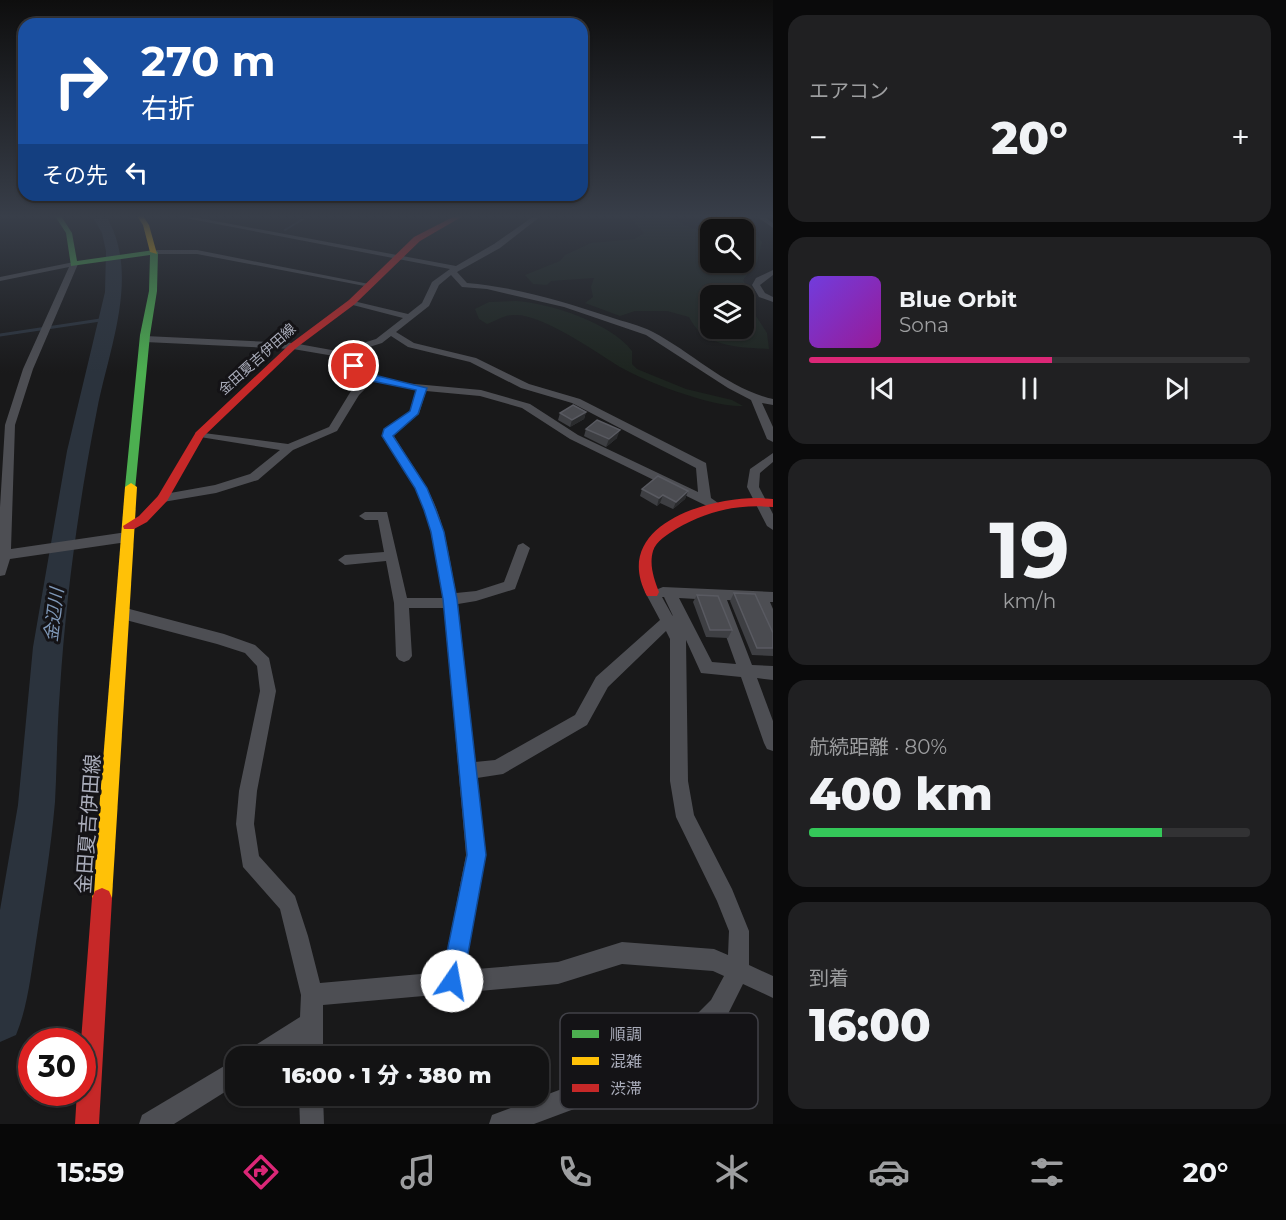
<!DOCTYPE html>
<html lang="ja">
<head>
<meta charset="utf-8">
<style>
	body { margin:0; font-family:Montserrat,"Noto Sans JP",sans-serif; background:#202022; color:#f1f3f6; height:100vh; display:flex; flex-direction:column; font-size:22px; white-space:nowrap }
	* { box-sizing:border-box; margin:0 }
	p { font-size:20px; color:#9d9ea0 }
	.icon { flex:none; width:33px; height:33px; fill:none; stroke:currentColor; stroke-width:2; stroke-linecap:round; stroke-linejoin:round }
	.map { position:relative; flex:1; overflow:hidden }
	.drawer { display:flex; flex-direction:column; gap:15px; padding:15px; background:#0a0a0b; width:513px }
	.drawer>* { flex:none }
	.top-card { position:absolute; left:18px; top:18px; width:570px; height:183px; border-radius:18px; box-shadow:0 2px 4px #0004,0 0 0 2px #323234; background:#1a4fa0; color:#fff; overflow:hidden }
	.controls { position:absolute; left:700px; top:219px; display:grid; gap:12px }
	.controls a { display:grid; place-items:center; width:54px; height:54px; border-radius:12px; background:#131314; box-shadow:0 2px 4px #0004,0 0 0 2px #323234; font-size:30px }
	.speed { position:absolute; left:18px; top:1028px; display:flex; gap:12px; font-size:30px; font-weight:700; text-align:center }
	.speed>* { display:grid; place-content:center; width:78px; height:78px; border-radius:50%; background:#131314; box-shadow:0 2px 4px #0004,0 0 0 2px #323234; line-height:1 }
	.speed .limit { border:9px solid #d22; background:#fff; color:#111 }
	.pin { position:absolute; display:grid; place-items:center; width:51px; height:51px; color:#fff; margin:-26px; border:3px solid #fff; border-radius:50%; box-shadow:0 2px 6px #0007 }
	.me { position:absolute; width:66px; margin:-33px; rotate:12deg; stroke-linejoin:round; filter:drop-shadow(0 0 4px #0008) }
	.turn { display:flex; align-items:center; gap:21px; height:126px; padding:0 24px; font-size:27px }
	.turn .icon { width:78px; height:78px; stroke-width:2.5 }
	.turn b { display:block; font-size:42px; line-height:51px }
	.then { display:flex; align-items:center; height:57px; padding:0 24px; background:#0003; gap:12px; font-size:22px }
	.big { font-size:45px; font-weight:800; line-height:1.1 }
	.drawer .card { flex:1; display:flex; flex-direction:column; justify-content:center; gap:9px; min-width:0; padding:0 21px; border-radius:18px; background:#202022 }
	.drawer .dial { align-items:center; gap:0 }
	.dial b { font-size:78px; line-height:1 }
	.song { display:flex; align-items:center; gap:18px }
	.cover { width:72px; height:72px; border-radius:9px; background:linear-gradient(135deg,hsl(260 70% 55%),hsl(300 70% 35%)) }
	.played { height:6px; border-radius:3px; background:linear-gradient(90deg,#db2777 55%,#323234 55%) }
	.keys { display:flex; justify-content:space-around; direction:ltr }
	.heat { display:flex; justify-content:space-between; align-items:center; font-size:33px; direction:ltr }
	.charge { height:9px; border-radius:4px; background:linear-gradient(90deg,#34c759 80%,#323234 0) }
	.trip { position:absolute; left:225px; top:1046px; width:324px; height:60px; border-radius:18px; background:#131314; box-shadow:0 2px 4px #0004,0 0 0 2px #323234; font-weight:800; line-height:60px; text-align:center }
	.tabs { display:flex; height:96px; justify-content:space-around; align-items:center; background:#080808; color:#9d9ea0 }
	.tabs .icon { width:42px; height:42px }
	.tabs .selected { color:#db2777 }
	.tabs b { font-size:27px; color:#f1f3f6 }
	main { display:flex; flex:1; min-height:0 }
	.map>svg:first-child { display:block }
</style>
</head>
<body>
<main>
<div class="map">
<svg width="773" height="1124" viewBox="0 0 773 1124">
	<rect width="100%" height="100%" fill="#19191a"/>
	<g fill="#1d241f">
		<path d="M648 216H673V219L694 229 711 230V262H744V230H711L716 219 707 216H733L737 221 724 223 754 232 762 242 757 262 743 280 748 289 744 300V296H711V328H744V306L756 316 767 333 769 349C739 347 704 348 689 317L667 311H635L620 316 585 303 593 297 591 287 594 278 551 281 547 285 533 284 525 275 560 261 565 255 591 243 635 239 644 233 632 220Z"/>
		<path d="M516 301C549 303 612 323 632 351V364L637 369 686 389 732 400 743 406C714 408 646 382 620 367 596 352 545 316 517 315 504 314 498 320 487 324L479 319 475 309 489 302Z"/>
	</g>
	<g fill="none" stroke-linecap="round" stroke-linejoin="round">
		<path stroke="#2b333d" stroke-width="2" d="M285 230 308 216"/>
		<path stroke="#2b333d" stroke-width="3" d="M0 335 107 319"/>
		<path fill="#2b333d" fill-rule="evenodd" d="M92 216H106C141 274 109 348 97 410 79 501 66 596 60 689 57 727 57 765 55 802 51 849 43 896 36 942 31 973 28 1006 16 1035L0 1042V910L18 805 33 647 67 451 105 292 106 251 102 233Z"/>
		<g fill="#4d4e53" fill-rule="evenodd">
			<path d="M175 216H188L456 266 494 244 534 216H541L500 248 457 272 467 283C516 287 564 302 610 317 624 322 640 325 653 332 693 353 728 389 773 399V405L762 403 773 427V442L767 439 751 400 728 388 646 335 564 307 487 289 462 287 451 275 439 285 429 306 396 332 414 343 476 358 529 384 580 399 706 463 711 498 721 505 719 508H711L570 439 522 408 480 396 426 391 419 414 393 433 394 436C404 453 416 469 426 487 445 519 449 557 456 593L476 591 504 582 518 545 523 543 530 548 515 589 476 601 458 604 475 762 495 760 575 715 596 677 660 620 645 592 647 588 652 587 658 589 663 587 773 592V602H770L773 609V632L768 630 755 602 727 600 752 665 773 666V680L757 678 773 721V751L767 749 764 743 741 677 701 673 686 640 688 781 694 815 732 889 749 931V965L773 976V998L743 984 727 1016 677 1066 625 1090 534 1124H489L492 1115 621 1067 661 1050 711 1000 724 976 713 971 622 964 558 984 323 1005V1056H299L300 1044 280 1056H247L251 1048 300 1017 301 995 280 909 243 867 236 824 239 791 260 691 257 666 245 653 217 644 122 619 117 617 115 613 117 609 122 607 224 634 255 645 269 658 276 691 257 791 254 824 259 856 295 896 308 936 320 983 443 972 466 855 444 608H409L412 656 409 660 404 662 399 660 396 656 394 603 386 561 345 565 338 560 345 555 384 552 378 520H365L359 516 365 512H387L407 598H443C436 560 432 522 415 488 406 470 393 453 382 436L384 430 410 411 416 390 373 381 359 395 337 431 293 450 258 480 216 493 163 502 157 498 159 495 215 485 250 474 280 450 200 437 195 434 196 432 288 444 329 427 351 391 365 378 334 356 293 349 145 342 140 339 145 336 293 343 337 351 376 339 403 318 349 304V300L408 314 422 303 432 282 450 269ZM391 336 408 347 470 362 521 388 572 403 696 468 698 492 578 435 530 404 481 390 404 383 374 376 344 355 382 343ZM662 597H664L673 616 672 615ZM679 598 713 600 736 664 712 662ZM666 631 670 639V781L676 817 717 901 729 931 728 955 714 949 622 942 558 962 465 970 486 855 477 778 503 774 587 725 608 687Z"/>
			<path d="M756 216H763L773 223V228Z"/>
			<path d="M154 250H197L374 285 370 287 197 254H151V250Z"/>
			<path d="M74 262 78 264 33 369 15 425 11 549 127 532 134 537 127 542 10 559 5 575 0 576V507L5 425 23 369 69 267 0 281V277Z"/>
			<path d="M773 270V275L760 285 765 293 773 297V302L759 297 752 285 756 278Z"/>
			<path d="M773 453V462L760 473 759 487 773 514V530L767 526 747 487 750 469Z"/>
			<path d="M236 1059V1085L174 1124H139L142 1115Z"/>
			<path d="M299 1095H323L324 1124H300Z"/>
		</g>
		<path fill="#4caf50" fill-rule="evenodd" d="M55 216H61L72 233 77 261 154 250 158 252 157 291 150 335 135 490 131 491 125 487 140 335 149 291 150 255 71 266 66 233Z"/>
		<g fill="#ffc107" fill-rule="evenodd">
			<path d="M137 216H143L149 225 157 254 150 252 143 225Z"/>
			<path d="M131 483 137 487 112 898 109 905 102 908 95 905 92 898 125 487Z"/>
		</g>
		<g fill="#c62828" fill-rule="evenodd">
			<path d="M455 216H463L420 241 355 304 296 348 204 436 167 501 147 522 134 529H124L123 526 139 516 158 496 196 432 290 344 349 300 414 237Z"/>
			<path d="M759 498 773 499V507C737 504 707 511 676 529 667 535 656 541 653 551 649 565 654 579 659 592L657 596H647C610 526 707 497 759 498Z"/>
			<path d="M102 888 109 891 112 898 99 1124H75L77 1092H82L81 1041 92 898 95 891Z"/>
		</g>
	</g>
	<g fill="#3e3f43">
		<path d="M586 412 584 419 570 427 558 420 560 413Z"/>
		<path d="M586 429 617 438 606 447 584 436Z"/>
		<path d="M642 489 688 491 685 499 673 509 660 503 657 506 640 496Z"/>
		<path d="M734 593 773 633V656L752 655 730 601Z"/>
		<path d="M697 595 732 630 728 638 706 637 693 602Z"/>
	</g>
	<g fill="#2a2b2d">
		<path d="M586 412 584 419 570 427 572 420Z"/>
		<path d="M620 430 617 438 606 447 609 439Z"/>
		<path d="M688 491 685 499 673 509 676 502Z"/>
		<path d="M663 495 660 503 657 506 659 498Z"/>
	</g>
	<g fill="#4a4b50" stroke="#595a61" stroke-width="1.5">
		<path d="M573 405 586 412 572 420 560 413Z"/>
		<path d="M597 420 620 430 609 439 586 429Z"/>
		<path d="M658 476 688 491 676 502 663 495 659 498 642 489Z"/>
		<path d="M734 593 755 594 773 633V648H757Z"/>
		<path d="M697 595 718 596 732 630H710Z"/>
	</g>
	<linearGradient id="sky" x2="0" y2="1"><stop stop-color="#0e0e0e"/><stop offset="0.58" stop-color="#383e49"/><stop offset="1" stop-color="#383e49" stop-opacity="0"/></linearGradient>
	<rect width="773" height="373" fill="url(#sky)"/>
	<path fill="#1a73e8" stroke="#114b97" stroke-width="1.5" d="M350 364H357L374 375 427 388 418 414 393 436 427 488 436 510 444 532 457 599 486 855 463 981 459 988 452 992 444 988 441 981 467 855 443 599 431 532 424 510 415 488 382 436 384 429 410 411 416 390 367 380 350 368Z"/>
	<g text-anchor="middle" dominant-baseline="central" stroke-width="6" stroke-linejoin="round" paint-order="stroke">
		<g font-size="14" fill="#aaadbb" stroke="#141316">
			<text transform="translate(257 359) rotate(-42)">金田夏吉伊田線</text>
		</g>
		<g font-size="18" font-style="italic" fill="#7f98b8" stroke="#141316">
			<text transform="translate(54 615) rotate(-83)">金辺川</text>
		</g>
		<g font-size="20" fill="#aaadbb" stroke="#141316">
			<text transform="translate(88 824) rotate(-86)">金田夏吉伊田線</text>
		</g>
	</g>
	<rect x="560" y="1013" width="198" height="96" rx="9" fill="#141316" stroke="#414148" stroke-width="1.5"/>
	<rect x="572" y="1030" width="27" height="8" fill="#4caf50"/>
	<rect x="572" y="1057" width="27" height="8" fill="#ffc107"/>
	<rect x="572" y="1084" width="27" height="8" fill="#c62828"/>
	<g font-size="16" fill="#aaadbb">
		<text x="610" y="1040">順調</text>
		<text x="610" y="1067">混雑</text>
		<text x="610" y="1094">渋滞</text>
	</g>
</svg>
<div class="controls">
<a><svg class="icon" aria-label="search" viewBox="0 0 24 24"><circle cx="10" cy="10" r="6"/><path d="M15 15l6 6"/></svg></a>
<a><svg class="icon" aria-label="layers" viewBox="0 0 24 24"><path d="M12 4l9 5-9 5-9-5zM3 14l9 5 9-5"/></svg></a>
</div>
<div class="speed"><div class="limit">30</div></div>
<div class="pin" style="left:354px;top:366px;background:#d93025"><svg class="icon" aria-label="arrive" viewBox="0 0 24 24"><path d="M6 21V4h12l-3 4 3 4H6"/></svg></div>
<svg class="me" style="left:452px;top:981px" viewBox="-20 -20 40 40"><circle r="19" fill="#fff"/><path d="M0-13L10 11 0 6-10 11z" fill="#1a73e8"/></svg>
<div class="trip">16:00 · 1 分 · 380 m</div>
<div class="top-card">
<div class="turn"><svg class="icon" aria-label="right" viewBox="0 0 24 24"><path d="M7 20v-9h11M14 6l5 5-5 5"/></svg><div><b>270 m</b>右折</div></div>
<div class="then">その先<svg class="icon" aria-label="left" viewBox="0 0 24 24"><path d="M17 20v-9H6M10 6l-5 5 5 5"/></svg></div>
</div>
</div>
<section class="drawer">
<div class="card"><p>エアコン</p>
<div class="heat"><a>−</a><b class="big">20°</b><a>+</a></div>
</div>
<div class="card">
<div class="song"><i class="cover"></i><div><b>Blue Orbit</b><p>Sona</p></div></div>
<div class="played"></div>
<div class="keys"><svg class="icon" aria-label="previous" viewBox="0 0 24 24"><path d="M18 5L8 12l10 7zM5 5v14"/></svg><svg class="icon" aria-label="pause" viewBox="0 0 24 24"><path d="M8 5v14M16 5v14"/></svg><svg class="icon" aria-label="next" viewBox="0 0 24 24"><path d="M6 5l10 7-10 7zM19 5v14"/></svg></div>
</div>
<div class="card dial"><b>19</b><p>km/h</p></div>
<div class="card"><p>航続距離 · 80%</p><b class="big">400 km</b><div class="charge"></div></div>
<div class="card"><p>到着</p><b class="big">16:00</b></div>
</section>
</main>
<nav class="tabs">
<b>15:59</b>
<svg class="icon selected" aria-label="directions" viewBox="0 0 24 24"><path d="M12 3l9 9-9 9-9-9zM9 14v-3h6M13 9l2 2-2 2"/></svg>
<svg class="icon" aria-label="music" viewBox="0 0 24 24"><path d="M9 18V5l10-2v13"/><circle cx="6" cy="18" r="3"/><circle cx="16" cy="16" r="3"/></svg>
<svg class="icon" aria-label="phone" viewBox="0 0 24 24"><path d="M5 4h4l2 5-3 2q2 4 5 5l2-3 5 2v4C11 20 4 13 5 4z"/></svg>
<svg class="icon" aria-label="climate" viewBox="0 0 24 24"><path d="M12 3v18M4 7l16 10M4 17L20 7"/></svg>
<svg class="icon" aria-label="car" viewBox="0 0 24 24"><path d="M5 17H2v-5l4-1 3-4h7l3 4 3 1v5h-3M9 17h6M6 11h13"/><circle cx="7" cy="17" r="2"/><circle cx="17" cy="17" r="2"/></svg>
<svg class="icon" aria-label="filters" viewBox="0 0 24 24"><path d="M4 7h16M4 17h16"/><circle cx="9" cy="7" r="2"/><circle cx="15" cy="17" r="2"/></svg>
<b>20°</b>
</nav>
</body>
</html>
